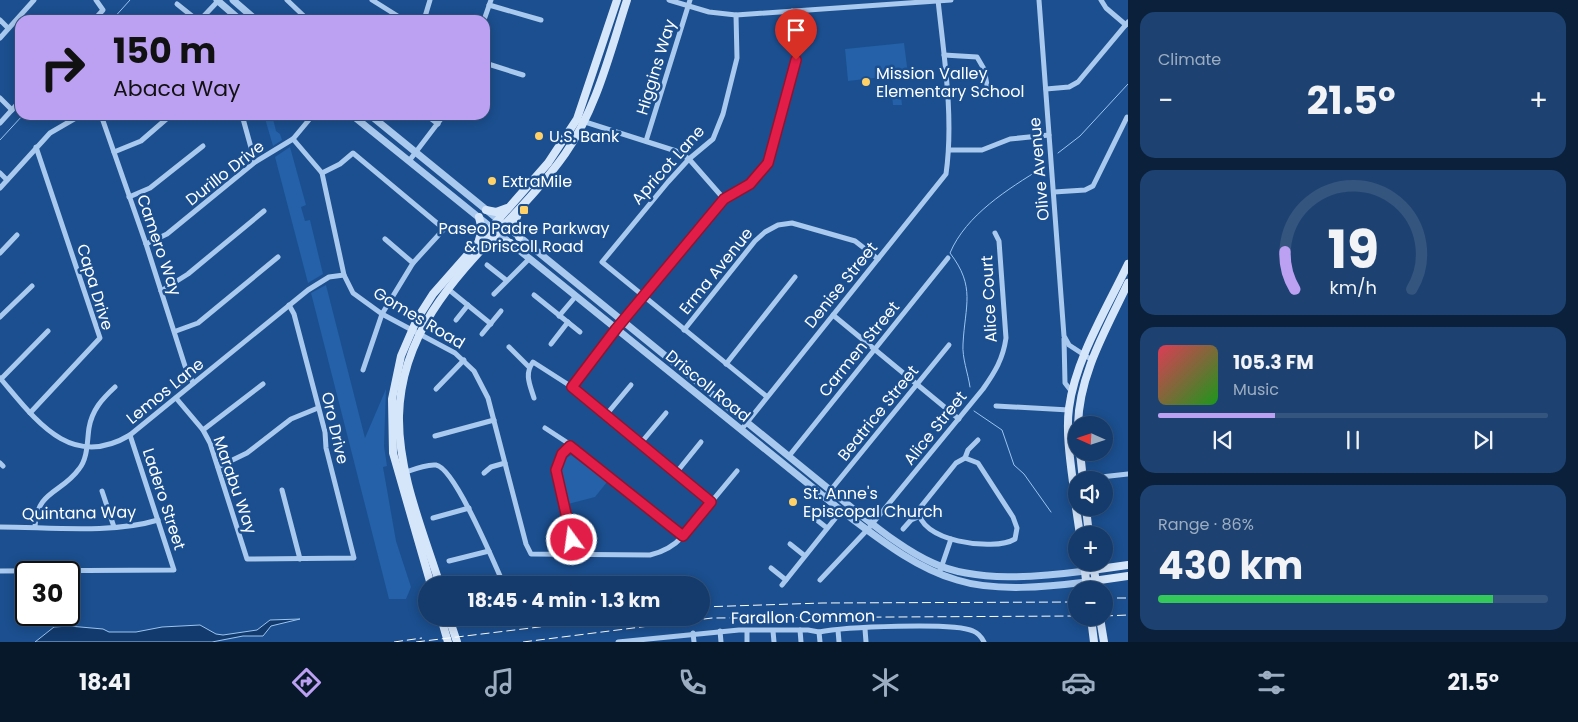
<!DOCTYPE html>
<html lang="en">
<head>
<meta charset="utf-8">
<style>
	body { margin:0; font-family:Poppins,sans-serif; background:#1d4271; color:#f1f3f6; height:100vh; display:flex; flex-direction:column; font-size:19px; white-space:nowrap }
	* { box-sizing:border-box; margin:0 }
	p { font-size:16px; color:#9dadc1 }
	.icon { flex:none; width:28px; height:28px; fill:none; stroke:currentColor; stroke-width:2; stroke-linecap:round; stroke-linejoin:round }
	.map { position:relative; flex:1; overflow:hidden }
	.drawer { display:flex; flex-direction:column; gap:12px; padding:12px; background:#0b203b; width:450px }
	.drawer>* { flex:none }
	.guide { position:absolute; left:15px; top:15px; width:475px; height:105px; border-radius:15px; box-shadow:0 2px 12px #0003,0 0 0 1px #33557e; background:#bca0f2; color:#111; overflow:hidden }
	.needle { width:32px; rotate:273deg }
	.controls { position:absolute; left:1068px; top:416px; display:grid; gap:10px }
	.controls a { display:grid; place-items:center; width:45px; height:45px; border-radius:50%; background:#143b6b; box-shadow:0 2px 12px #0003,0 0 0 1px #33557e; font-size:25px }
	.speed { position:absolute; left:15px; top:561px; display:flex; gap:10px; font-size:25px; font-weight:700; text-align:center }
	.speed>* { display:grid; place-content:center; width:65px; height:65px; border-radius:50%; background:#143b6b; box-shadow:0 2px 12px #0003,0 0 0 1px #33557e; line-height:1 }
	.speed .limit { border:2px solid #111; border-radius:8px; background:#fff; color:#111 }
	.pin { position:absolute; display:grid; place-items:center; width:42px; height:42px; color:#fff; margin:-51px -21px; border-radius:50% 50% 50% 0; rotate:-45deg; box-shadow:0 0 5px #0007 }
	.pin .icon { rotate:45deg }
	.me { position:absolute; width:55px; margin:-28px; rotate:346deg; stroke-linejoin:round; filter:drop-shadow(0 0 4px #0008) }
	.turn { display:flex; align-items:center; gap:18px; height:105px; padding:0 15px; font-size:22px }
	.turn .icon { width:65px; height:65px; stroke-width:2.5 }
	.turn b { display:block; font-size:35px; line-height:42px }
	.big { font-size:38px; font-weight:700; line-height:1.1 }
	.drawer .widget { flex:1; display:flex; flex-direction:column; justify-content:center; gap:8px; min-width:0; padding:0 18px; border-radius:15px; background:#1d4271 }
	.drawer .dial { align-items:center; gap:0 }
	.dial svg { height:130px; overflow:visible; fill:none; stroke:#33557e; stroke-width:7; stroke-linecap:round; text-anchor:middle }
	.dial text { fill:#f1f3f6; stroke:none }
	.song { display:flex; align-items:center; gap:15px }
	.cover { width:60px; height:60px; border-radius:8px; background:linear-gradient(135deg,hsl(350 70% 55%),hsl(120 70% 35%)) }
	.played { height:5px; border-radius:2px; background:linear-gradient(90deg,#bca0f2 30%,#33557e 30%) }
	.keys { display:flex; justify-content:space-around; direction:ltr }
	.heat { display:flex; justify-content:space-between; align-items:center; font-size:28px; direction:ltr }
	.charge { height:8px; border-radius:4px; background:linear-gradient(90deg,#34c759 86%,#33557e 0) }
	.trip { position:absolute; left:418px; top:576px; width:292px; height:50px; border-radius:25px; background:#143b6b; box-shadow:0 2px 12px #0003,0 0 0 1px #33557e; font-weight:700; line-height:50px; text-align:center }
	.dock { display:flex; height:80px; justify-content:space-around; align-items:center; background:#08182b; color:#9dadc1 }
	.dock .icon { width:35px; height:35px }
	.dock .current { color:#bca0f2 }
	.dock b { font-size:22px; color:#f1f3f6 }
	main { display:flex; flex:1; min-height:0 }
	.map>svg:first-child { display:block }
</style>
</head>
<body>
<main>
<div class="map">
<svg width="1128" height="642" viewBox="0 0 1128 642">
	<rect width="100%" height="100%" fill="#1b4f8f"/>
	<g fill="#2461a8">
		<path d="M904 43 908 74 848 81 845 49Z"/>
		<path d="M900 86 902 105H893L891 87Z"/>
		<path d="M264 115H272L276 131 280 134 282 140 273 146Z"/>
		<path d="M290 147 306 205 301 207 305 221 310 220 323 274 308 283 275 157Z"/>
		<path d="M326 285 365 438 386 389 384 446 387 466 383 467 396 541 411 587 406 599H389L311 293Z"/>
		<path d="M571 455 607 482 595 497 568 504C564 489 553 465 571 455Z"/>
	</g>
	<path fill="#123a6d" stroke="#9cc4f0" d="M300 619 271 626 263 636H243L212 642H35L54 627 69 626 103 629 109 632H136L162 627 200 625 216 634 223 635 257 630 270 620Z"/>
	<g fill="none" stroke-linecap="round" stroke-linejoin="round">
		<g stroke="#9cc4f0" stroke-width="1">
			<path d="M112 20 130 0"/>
			<path d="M0 140 23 115"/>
			<path d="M1058 153 1080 136 1128 84"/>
			<path d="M970 387C968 373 962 358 963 344 965 305 976 287 950 253 966 215 1008 189 1042 168"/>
			<path d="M974 411 1002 430 1014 465 1024 474 1051 512"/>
		</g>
		<g stroke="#a9c9ee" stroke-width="5">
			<path d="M287 0 308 20"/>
			<path d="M372 0 404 20"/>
			<path d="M669 0 709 12 736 15 951 0"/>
			<path d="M1039 0 1064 336 1069 345 1092 360"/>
			<path d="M1101 0 1106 8 1126 25"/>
			<path d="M177 4 197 20"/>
			<path d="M489 5 541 20"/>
			<path d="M736 15 737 58 723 114 713 139 689 159 668 182 602 262 766 396"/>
			<path d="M0 20 8 28"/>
			<path d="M94 20 103 10 96 0"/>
			<path d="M200 20 219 0"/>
			<path d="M424 20 430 0"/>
			<path d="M484 20 491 0"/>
			<path d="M0 38 34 0"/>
			<path d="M944 55 977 57 984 69 987 85"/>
			<path d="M485 63 523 75"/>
			<path d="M1046 89 1069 87 1078 82 1128 22"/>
			<path d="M0 98 12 110"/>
			<path d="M101 115 146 244 185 366 193 383"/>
			<path d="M242 115 255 162"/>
			<path d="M426 115 438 124"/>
			<path d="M582 121 676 151 689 159 724 199"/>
			<path d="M0 123 20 101"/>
			<path d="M293 139 322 173 344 275 353 293 382 314 455 353 474 371 488 398 526 544 531 554 650 555C663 552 674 546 683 536L737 471"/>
			<path d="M646 141 690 0"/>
			<path d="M949 150H982L1010 139 1049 135"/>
			<path d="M114 152 141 141 171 115"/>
			<path d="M409 161 444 115"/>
			<path d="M0 173 7 180"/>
			<path d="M322 173 340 164 353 153 444 229 413 263 382 314 363 370"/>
			<path d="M0 188 50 133 81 115"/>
			<path d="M1054 192 1085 190 1093 186 1127 117"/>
			<path d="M129 197 150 188 203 146"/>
			<path d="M385 239 413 263"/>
			<path d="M146 244 167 234 255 162 293 139 313 115"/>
			<path d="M0 253 17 235"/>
			<path d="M487 265 506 280"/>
			<path d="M448 289 491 324"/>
			<path d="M161 291 188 274 264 211"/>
			<path d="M494 294 529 259"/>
			<path d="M534 295 580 332"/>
			<path d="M833 315 959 419"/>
			<path d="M559 316 576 296"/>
			<path d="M0 317 32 286"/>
			<path d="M456 320 468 305"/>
			<path d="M684 330 755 241 765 232 778 225 792 223 855 241 878 259"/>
			<path d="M176 331 198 323 278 257"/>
			<path d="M482 334 501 311"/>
			<path d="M1064 339 1065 383 1072 392"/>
			<path d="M551 344 568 322"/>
			<path d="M509 347 529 367"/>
			<path d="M726 364 795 277"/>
			<path d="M0 378C35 419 70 471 130 435L308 290 329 277 344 275"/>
			<path d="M1 379 48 331"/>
			<path d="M572 387 616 329 724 199 749 184 768 163 796 60 792 11"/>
			<path d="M436 389 464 360"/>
			<path d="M176 398 203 430 210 443 247 559 354 558 326 448 325 432 294 314 289 305"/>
			<path d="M534 398C530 385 524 374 533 362L572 387 711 502"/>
			<path d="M996 406 1069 410"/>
			<path d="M30 413 100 338 36 147"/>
			<path d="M606 415 631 385"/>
			<path d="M545 428 571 445 683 536"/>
			<path d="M203 430 263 384"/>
			<path d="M741 430 946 174C954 118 944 57 938 0"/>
			<path d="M435 436 494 420"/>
			<path d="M640 444 666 413"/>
			<path d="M571 445 562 454 556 470 576 555"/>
			<path d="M789 456 948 258"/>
			<path d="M965 458 978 463 1013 517 1017 528 1015 539C994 552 916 541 919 509L956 463Z"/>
			<path d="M965 458 968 450 978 440"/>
			<path d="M0 463 3 466"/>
			<path d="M218 467 247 453 291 419 318 408"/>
			<path d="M406 472C414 469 427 464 436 465 455 468 495 565 504 585"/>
			<path d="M484 473 491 467 505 463"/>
			<path d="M676 473 701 442"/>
			<path d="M1083 479 1128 474"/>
			<path d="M282 490 300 559"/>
			<path d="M102 491 114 527"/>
			<path d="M825 497 949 345"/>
			<path d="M813 517 827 528"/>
			<path d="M433 518 469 508"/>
			<path d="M0 527C48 527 112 534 158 520"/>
			<path d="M35 527C37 490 61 494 79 469 88 458 87 441 89 428 92 410 102 399 115 387"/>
			<path d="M903 529 911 520 918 517"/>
			<path d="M790 544 805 556"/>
			<path d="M449 561 489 551"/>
			<path d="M771 568 786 580"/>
			<path d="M0 571 174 570 130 435"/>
			<path d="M939 574 951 539"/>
			<path d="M820 580 868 529 983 389C995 372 1003 359 1006 338L999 241 995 233"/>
			<path d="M782 585 842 510"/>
			<path d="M865 629 866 642"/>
			<path d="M800 630 801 642"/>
			<path d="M838 630 839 642"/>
			<path d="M720 631 721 642"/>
			<path d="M747 631V642"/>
			<path d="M773 631 774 642"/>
			<path d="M819 632 820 642"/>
			<path d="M693 633 694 642"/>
			<path d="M618 642 739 630H808L819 632C843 627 954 622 973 631 978 633 982 638 984 642"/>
		</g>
		<g stroke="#a9c9ee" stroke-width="7">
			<path d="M217 0 240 20"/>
			<path d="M233 0 256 20"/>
			<path d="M352 115 843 512C878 538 915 568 957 580 995 592 1047 587 1086 582"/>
			<path d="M370 115 857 512C880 530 906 551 933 563 976 583 1039 577 1085 571"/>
		</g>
		<g stroke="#d6e6fa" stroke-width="8">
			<path d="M486 210 496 212 507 208"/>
			<path d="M518 213 515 223 519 237"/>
			<path d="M479 240 482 230 479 217"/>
			<path d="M488 245 499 242 510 243"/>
			<path d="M1078 425C1079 374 1107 328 1128 283"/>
			<path d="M1080 452 1083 480"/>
			<path d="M1076 507C1073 477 1065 437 1069 408 1075 360 1107 308 1128 264"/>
			<path d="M1076 508 1080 535"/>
			<path d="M1086 508 1089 535"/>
			<path d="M1084 562 1087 590"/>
			<path d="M1093 562 1097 590"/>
			<path d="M1085 571 1128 565"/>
			<path d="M1086 582 1128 576"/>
			<path d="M431 585 393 453 392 399 401 356 417 319 433 294 548 163 577 119 617 0"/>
			<path d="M440 585C423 531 398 473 399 416 402 300 504 240 565 154 597 108 610 52 627 0"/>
			<path d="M441 618 448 642"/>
			<path d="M449 618 457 642"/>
			<path d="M1091 618 1094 642"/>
			<path d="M1100 618 1104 642"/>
		</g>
		<g stroke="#fff" stroke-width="1" stroke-dasharray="9 4" stroke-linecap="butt">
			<path d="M1104 598H1128"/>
			<path d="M701 607 822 603 1076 602"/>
			<path d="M1104 616 1128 615"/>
			<path d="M394 642 422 638"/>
			<path d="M416 642 613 618"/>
			<path d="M523 642 712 618 1076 616"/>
		</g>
	</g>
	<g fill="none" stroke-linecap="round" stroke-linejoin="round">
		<g stroke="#92132f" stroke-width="12">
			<path id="route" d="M572 540 556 470 562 454 570 446 683 536 711 502 572 387 616 329 724 199 750 184 768 163 796 60"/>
		</g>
		<use href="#route" stroke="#e11d48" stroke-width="9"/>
	</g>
	<g fill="#ffd166" stroke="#1b4f8f" stroke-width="2">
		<circle cx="866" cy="82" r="5"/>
		<circle cx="539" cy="136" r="5"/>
		<circle cx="492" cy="181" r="5"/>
		<rect x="519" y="205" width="10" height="10" rx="2.5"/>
		<circle cx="793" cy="502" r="5"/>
	</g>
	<g text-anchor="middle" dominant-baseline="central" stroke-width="5" stroke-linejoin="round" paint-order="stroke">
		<g font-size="16" fill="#fff" stroke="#1b4f8f">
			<text transform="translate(656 67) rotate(-73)">Higgins Way</text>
			<text transform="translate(668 165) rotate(-48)">Apricot Lane</text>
			<text transform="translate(1039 169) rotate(-95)">Olive Avenue</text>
			<text transform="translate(225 173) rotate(-38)">Durillo Drive</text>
			<text transform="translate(159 245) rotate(71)">Camero Way</text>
			<text transform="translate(716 271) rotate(-51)">Erma Avenue</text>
			<text transform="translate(841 285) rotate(-51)">Denise Street</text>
			<text transform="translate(95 287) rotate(73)">Capa Drive</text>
			<text transform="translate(989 299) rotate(-93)">Alice Court</text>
			<text transform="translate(419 318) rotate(31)">Gomes Road</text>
			<text transform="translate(859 349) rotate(-51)">Carmen Street</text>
			<text transform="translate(708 386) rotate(39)">Driscoll Road</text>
			<text transform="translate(165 391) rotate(-39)">Lemos Lane</text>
			<text transform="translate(878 413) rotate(-51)">Beatrice Street</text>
			<text transform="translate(335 428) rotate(77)">Oro Drive</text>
			<text transform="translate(935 428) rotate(-51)">Alice Street</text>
			<text transform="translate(235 485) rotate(71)">Marabu Way</text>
			<text transform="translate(164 499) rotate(72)">Ladero Street</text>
			<text transform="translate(79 513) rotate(-1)">Quintana Way</text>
			<text transform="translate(803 617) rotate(-1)">Farallon Common</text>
		</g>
		<g font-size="16" fill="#fff" stroke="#1b4f8f" text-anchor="start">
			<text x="876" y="73">Mission Valley<tspan x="876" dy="18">Elementary School</tspan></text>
			<text x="549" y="136">U.S. Bank</text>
			<text x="502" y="181">ExtraMile</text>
			<text x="524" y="228" text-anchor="middle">Paseo Padre Parkway<tspan x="524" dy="18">&amp; Driscoll Road</tspan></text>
			<text x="803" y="493">St. Anne's<tspan x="803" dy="18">Episcopal Church</tspan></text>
		</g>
	</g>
</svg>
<div class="controls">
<a><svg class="needle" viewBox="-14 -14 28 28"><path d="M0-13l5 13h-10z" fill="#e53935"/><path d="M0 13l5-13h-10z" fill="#9dadc1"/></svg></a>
<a><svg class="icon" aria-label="sound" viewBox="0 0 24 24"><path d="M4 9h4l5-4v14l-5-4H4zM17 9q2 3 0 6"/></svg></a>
<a>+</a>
<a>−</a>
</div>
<div class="speed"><div class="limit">30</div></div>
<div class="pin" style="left:796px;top:60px;background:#d93025"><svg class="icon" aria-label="arrive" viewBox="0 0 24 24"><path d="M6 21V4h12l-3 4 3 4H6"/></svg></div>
<svg class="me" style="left:572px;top:540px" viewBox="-20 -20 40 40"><circle r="17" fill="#e11d48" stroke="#fff" stroke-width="3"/><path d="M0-11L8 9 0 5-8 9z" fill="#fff"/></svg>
<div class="trip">18:45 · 4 min · 1.3 km</div>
<div class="guide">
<div class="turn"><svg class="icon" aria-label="right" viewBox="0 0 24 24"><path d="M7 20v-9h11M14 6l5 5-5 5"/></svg><div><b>150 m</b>Abaca Way</div></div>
</div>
</div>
<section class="drawer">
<div class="widget"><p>Climate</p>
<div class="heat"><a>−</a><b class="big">21.5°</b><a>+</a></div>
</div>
<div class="widget dial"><svg viewBox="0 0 100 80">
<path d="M14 69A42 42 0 1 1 86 69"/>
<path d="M14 69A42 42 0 0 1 8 46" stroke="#bca0f2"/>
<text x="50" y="56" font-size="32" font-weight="700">19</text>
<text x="50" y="72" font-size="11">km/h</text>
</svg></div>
<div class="widget">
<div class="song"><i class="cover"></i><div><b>105.3 FM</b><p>Music</p></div></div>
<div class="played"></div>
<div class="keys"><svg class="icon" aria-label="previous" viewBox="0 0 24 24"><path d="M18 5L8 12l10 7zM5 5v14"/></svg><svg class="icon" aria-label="pause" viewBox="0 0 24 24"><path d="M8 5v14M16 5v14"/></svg><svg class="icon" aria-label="next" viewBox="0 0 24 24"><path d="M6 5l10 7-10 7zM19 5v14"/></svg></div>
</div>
<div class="widget"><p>Range · 86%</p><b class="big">430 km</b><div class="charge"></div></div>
</section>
</main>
<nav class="dock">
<b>18:41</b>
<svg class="icon current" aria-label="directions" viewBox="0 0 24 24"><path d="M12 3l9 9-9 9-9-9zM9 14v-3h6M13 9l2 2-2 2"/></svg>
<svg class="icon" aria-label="music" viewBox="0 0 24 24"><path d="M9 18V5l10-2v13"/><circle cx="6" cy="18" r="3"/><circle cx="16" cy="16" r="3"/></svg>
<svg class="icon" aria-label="phone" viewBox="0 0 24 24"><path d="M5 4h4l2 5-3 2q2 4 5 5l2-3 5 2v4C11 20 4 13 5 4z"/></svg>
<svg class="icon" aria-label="climate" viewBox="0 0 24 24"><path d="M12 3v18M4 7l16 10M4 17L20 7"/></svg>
<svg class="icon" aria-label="car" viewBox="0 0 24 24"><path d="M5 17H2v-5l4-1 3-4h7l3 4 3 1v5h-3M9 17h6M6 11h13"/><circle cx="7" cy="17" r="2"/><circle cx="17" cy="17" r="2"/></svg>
<svg class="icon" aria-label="filters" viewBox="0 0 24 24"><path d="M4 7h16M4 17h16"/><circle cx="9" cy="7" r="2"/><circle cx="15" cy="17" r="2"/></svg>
<b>21.5°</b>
</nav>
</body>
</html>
